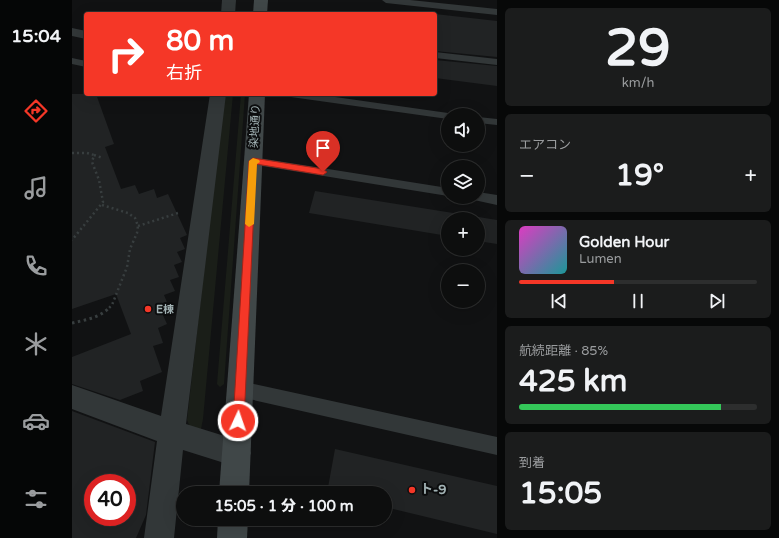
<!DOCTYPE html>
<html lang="ja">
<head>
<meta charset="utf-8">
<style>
	body { margin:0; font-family:"Varela Round","Noto Sans JP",sans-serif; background:#1b1c1c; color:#f1f3f6; height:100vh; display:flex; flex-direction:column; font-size:15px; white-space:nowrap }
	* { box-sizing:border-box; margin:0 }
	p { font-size:13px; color:#9a9c9e }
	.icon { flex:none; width:22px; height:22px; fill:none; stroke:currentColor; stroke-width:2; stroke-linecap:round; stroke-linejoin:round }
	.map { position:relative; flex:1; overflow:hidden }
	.side { display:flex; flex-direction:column; gap:8px; padding:8px; background:#070808; width:282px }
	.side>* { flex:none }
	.guide { position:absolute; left:12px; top:12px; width:353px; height:84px; border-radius:4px; box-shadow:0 4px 16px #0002,0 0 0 1px #2d2e2e; background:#f53727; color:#fff; overflow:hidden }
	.buttons { position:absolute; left:369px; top:108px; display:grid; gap:8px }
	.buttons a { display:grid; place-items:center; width:44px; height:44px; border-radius:50%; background:#0d0e0e; box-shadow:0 4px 16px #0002,0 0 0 1px #2d2e2e; font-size:20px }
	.speed { position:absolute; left:12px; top:474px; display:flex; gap:8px; font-size:20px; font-weight:700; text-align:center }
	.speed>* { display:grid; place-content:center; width:52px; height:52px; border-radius:50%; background:#0d0e0e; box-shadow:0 4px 16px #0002,0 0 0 1px #2d2e2e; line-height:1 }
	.speed .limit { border:6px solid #d22; background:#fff; color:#111 }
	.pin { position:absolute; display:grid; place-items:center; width:34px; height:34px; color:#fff; margin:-41px -17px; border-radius:50% 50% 50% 0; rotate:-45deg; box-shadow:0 0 4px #0007 }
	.pin .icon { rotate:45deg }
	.me { position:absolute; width:44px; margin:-22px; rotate:3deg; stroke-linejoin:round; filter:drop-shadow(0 0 3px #0008) }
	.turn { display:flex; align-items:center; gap:14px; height:84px; padding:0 16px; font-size:18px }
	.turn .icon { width:52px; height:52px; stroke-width:2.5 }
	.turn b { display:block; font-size:28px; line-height:34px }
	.big { font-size:30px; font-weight:800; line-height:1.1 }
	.side .tile { flex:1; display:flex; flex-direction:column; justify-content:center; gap:6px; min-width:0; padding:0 14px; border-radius:6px; background:#1b1c1c }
	.side .dial { align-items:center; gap:0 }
	.dial b { font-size:52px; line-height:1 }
	.song { display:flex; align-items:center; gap:12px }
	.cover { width:48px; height:48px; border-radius:6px; background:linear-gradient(135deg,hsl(310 70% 55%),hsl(180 70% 35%)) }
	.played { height:4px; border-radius:2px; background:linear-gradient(90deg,#f53727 40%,#2d2e2e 40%) }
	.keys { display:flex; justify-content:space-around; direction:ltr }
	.heat { display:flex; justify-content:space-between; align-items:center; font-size:22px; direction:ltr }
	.charge { height:6px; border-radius:3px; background:linear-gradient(90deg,#34c759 85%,#2d2e2e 0) }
	.trip { position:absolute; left:104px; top:486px; width:216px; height:40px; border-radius:20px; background:#0d0e0e; box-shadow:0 4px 16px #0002,0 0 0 1px #2d2e2e; font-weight:800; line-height:40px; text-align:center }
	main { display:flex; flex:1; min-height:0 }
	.menu { display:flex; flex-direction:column; width:72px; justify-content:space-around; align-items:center; background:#050606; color:#9a9c9e }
	.menu .icon { width:28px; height:28px }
	.menu .current { color:#f53727 }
	.menu b { font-size:18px; color:#f1f3f6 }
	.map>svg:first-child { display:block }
</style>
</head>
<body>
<main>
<nav class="menu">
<b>15:04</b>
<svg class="icon current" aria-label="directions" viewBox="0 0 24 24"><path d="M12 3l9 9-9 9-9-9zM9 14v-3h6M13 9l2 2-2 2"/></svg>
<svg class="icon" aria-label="music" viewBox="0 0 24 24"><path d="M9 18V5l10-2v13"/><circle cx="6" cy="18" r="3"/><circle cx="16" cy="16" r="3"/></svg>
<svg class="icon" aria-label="phone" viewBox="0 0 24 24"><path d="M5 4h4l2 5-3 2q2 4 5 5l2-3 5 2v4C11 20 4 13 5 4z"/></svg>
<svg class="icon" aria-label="climate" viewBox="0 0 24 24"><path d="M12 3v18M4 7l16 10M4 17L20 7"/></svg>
<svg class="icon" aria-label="car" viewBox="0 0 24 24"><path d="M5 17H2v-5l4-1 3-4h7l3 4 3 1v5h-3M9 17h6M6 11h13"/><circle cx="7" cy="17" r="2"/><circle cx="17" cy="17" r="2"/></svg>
<svg class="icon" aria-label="filters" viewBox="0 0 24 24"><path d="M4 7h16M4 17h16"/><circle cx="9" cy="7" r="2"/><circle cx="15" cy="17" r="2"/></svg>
</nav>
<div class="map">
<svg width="425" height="538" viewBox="0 0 425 538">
	<rect width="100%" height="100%" fill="#111213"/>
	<g fill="#1a1e18">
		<path d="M152 94H161L131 419 129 429 118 427 115 420Z"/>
		<path d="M169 94H173L152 384 148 387 145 384Z"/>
	</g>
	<g fill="#212324" fill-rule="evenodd">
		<path d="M363 14 425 21V57L363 51Z"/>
		<path d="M363 60 425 66V86L363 78Z"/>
		<path d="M0 94H24L42 144 33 147 49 189 63 185 67 194 82 189 85 198 96 194 115 235 108 238 113 249 105 252 110 262 102 265 107 277 98 280 103 291 92 295 97 307 89 311 95 324 86 328 91 343 81 346 90 372 68 381 71 391 48 400 0 384V357L59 334 44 294 0 309Z"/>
		<path d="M243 191 425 220V244L406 241V219H376V236L237 213Z"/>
		<path d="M0 411 83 442 74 515 64 538H0ZM21 483H55V517H21Z"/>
		<path d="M263 449 425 486V534L313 507V493H255Z"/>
	</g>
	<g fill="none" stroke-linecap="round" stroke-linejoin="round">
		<g stroke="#383e3f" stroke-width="2.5" stroke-dasharray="2 3" stroke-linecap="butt">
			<path d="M0 153H15L22 155 20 162 27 180 31 202 0 240"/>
			<path d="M22 155 31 158"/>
			<path d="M30 205 56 213 63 218 66 226 65 233 58 249 55 267 40 305 36 309"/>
			<path d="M66 226 106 213"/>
		</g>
		<path stroke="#383e3f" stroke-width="3" stroke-dasharray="2.5 3.5" stroke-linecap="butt" d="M0 323C13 320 27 318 37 308"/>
		<g fill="#323738" fill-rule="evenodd">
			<path d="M310 0H338L425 9V15L314 3Z"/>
			<path d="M363 52 425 59V65L363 58Z"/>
			<path d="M0 58 14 61V67L0 64Z"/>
			<path d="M214 94H242L376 113 381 115H376V119L219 97Z"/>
			<path d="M406 117 425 119V125L406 123Z"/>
			<path d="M181 157 376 188V196L177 164 175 161 177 158Z"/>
			<path d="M406 192 425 195V205L402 200 400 197H406Z"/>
			<path d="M168 381 425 437V455L168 397 162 394 160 389 162 384Z"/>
		</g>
		<g fill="#323738" fill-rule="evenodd">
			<path d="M150 0H164L163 14H149Z"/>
			<path d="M0 28 14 31V39L0 36Z"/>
			<path d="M138 94H154L114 424 175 443 179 453 175 463 165 467 111 450 102 538H72L85 441 0 409V385L89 416Z"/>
		</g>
		<g fill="#404748" fill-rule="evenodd">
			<path d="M182 0H196L195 14H181Z"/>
			<path d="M177 94H193L177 493H147Z"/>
			<path d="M146 519H176L175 538H145Z"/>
		</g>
	</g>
	<path fill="#f53727" stroke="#9f2419" d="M181 158 251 169 255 172 251 175 184 164 172 421 170 424 166 426 163 424 161 421 177 161Z"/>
	<path fill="#f59e0b" d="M181 158 187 160 188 162 185 164 182 224 177 227 173 224 177 161Z"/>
	<g fill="#f53727" stroke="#0c0d0e" stroke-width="1.5">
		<circle cx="76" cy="309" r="4"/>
		<circle cx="340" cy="490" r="4"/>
	</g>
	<g text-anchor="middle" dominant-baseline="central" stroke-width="4" stroke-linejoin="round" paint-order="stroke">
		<g font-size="11" fill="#a2b2b4" stroke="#0c0d0e">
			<text transform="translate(183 126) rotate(-87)">染地通り</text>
		</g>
		<g font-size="11" font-weight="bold" fill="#a2b2b4" stroke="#0c0d0e" text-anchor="start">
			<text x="84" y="309">E棟</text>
		</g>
		<g font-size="13" font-weight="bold" fill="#a2b2b4" stroke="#0c0d0e" text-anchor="start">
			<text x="348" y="490">ト-9</text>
		</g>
	</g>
</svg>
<div class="buttons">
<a><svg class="icon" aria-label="sound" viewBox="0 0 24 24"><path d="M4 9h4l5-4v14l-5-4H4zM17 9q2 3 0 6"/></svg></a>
<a><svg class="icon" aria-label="layers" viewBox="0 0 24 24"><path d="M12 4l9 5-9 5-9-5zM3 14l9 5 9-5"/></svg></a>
<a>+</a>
<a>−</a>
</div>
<div class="speed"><div class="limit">40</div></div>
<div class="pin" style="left:251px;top:172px;background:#d93025"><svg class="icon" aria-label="arrive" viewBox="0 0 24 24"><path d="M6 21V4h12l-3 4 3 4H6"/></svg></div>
<svg class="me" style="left:166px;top:421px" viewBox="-20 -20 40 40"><circle r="17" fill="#f53727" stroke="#fff" stroke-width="3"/><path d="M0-11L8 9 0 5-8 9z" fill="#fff"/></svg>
<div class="trip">15:05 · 1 分 · 100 m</div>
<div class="guide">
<div class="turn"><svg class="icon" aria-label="right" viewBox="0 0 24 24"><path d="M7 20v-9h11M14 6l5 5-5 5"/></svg><div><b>80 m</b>右折</div></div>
</div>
</div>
<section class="side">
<div class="tile dial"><b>29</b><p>km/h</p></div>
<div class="tile"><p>エアコン</p>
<div class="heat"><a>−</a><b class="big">19°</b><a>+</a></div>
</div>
<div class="tile">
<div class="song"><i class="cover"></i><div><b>Golden Hour</b><p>Lumen</p></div></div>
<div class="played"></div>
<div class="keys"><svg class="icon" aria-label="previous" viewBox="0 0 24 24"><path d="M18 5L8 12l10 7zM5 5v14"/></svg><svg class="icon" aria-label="pause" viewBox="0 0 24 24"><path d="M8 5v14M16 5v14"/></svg><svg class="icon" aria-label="next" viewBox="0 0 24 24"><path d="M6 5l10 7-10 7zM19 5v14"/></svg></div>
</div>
<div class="tile"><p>航続距離 · 85%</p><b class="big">425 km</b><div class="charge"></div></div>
<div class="tile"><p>到着</p><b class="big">15:05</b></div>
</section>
</main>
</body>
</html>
